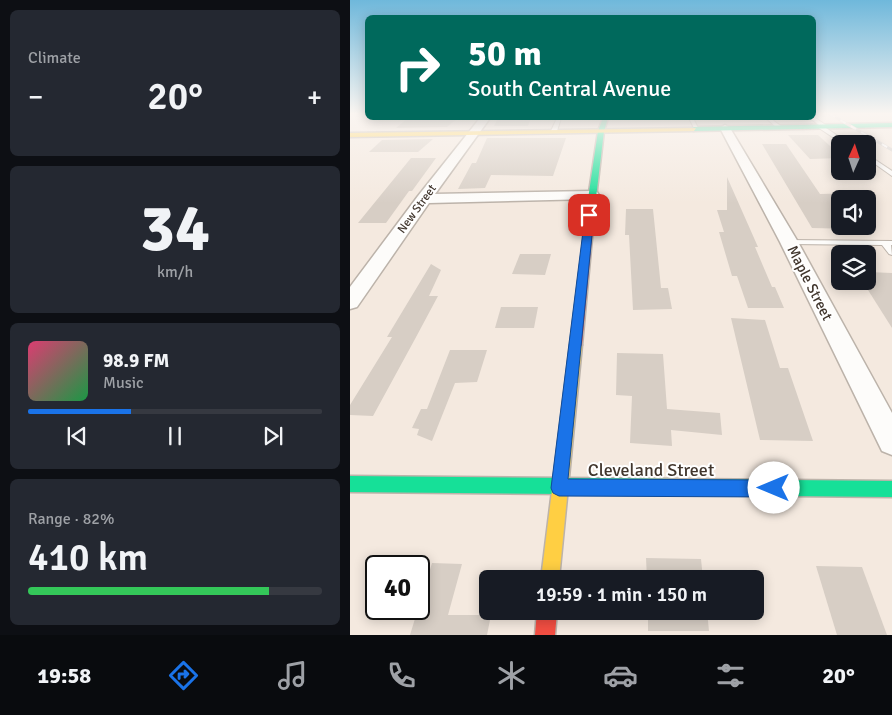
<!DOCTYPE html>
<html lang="en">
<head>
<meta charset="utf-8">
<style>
	body { margin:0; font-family:Signika,sans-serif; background:#242831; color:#f1f3f6; height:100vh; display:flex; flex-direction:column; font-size:19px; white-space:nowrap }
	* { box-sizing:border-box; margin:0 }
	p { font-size:16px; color:#9ea1a6 }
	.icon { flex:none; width:28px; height:28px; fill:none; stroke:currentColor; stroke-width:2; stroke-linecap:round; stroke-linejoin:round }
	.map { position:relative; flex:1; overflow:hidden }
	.panel { display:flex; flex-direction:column; gap:10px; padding:10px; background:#0d0f14; width:350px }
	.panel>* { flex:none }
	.top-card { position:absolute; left:15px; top:15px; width:451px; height:105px; border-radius:8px; box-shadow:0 2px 12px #0003; background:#00695c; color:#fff; overflow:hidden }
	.needle { width:32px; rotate:3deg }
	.fabs { position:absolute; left:481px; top:135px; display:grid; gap:10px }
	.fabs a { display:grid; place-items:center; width:45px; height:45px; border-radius:8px; background:#171b24; box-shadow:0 2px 12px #0003; font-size:25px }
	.speed { position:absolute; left:15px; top:555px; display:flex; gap:10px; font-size:25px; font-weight:700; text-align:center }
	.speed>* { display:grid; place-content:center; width:65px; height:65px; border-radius:50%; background:#171b24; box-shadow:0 2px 12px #0003; line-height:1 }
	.speed .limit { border:2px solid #111; border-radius:8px; background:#fff; color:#111 }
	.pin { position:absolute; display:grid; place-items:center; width:42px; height:42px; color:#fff; margin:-21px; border-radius:10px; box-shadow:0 2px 8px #0006 }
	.me { position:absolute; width:55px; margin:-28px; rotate:270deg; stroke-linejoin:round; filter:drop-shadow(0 0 4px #0008) }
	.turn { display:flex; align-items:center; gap:18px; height:105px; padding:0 20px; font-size:22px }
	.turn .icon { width:65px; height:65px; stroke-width:2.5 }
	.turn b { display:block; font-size:35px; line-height:42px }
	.big { font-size:38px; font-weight:600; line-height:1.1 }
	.panel .tile { flex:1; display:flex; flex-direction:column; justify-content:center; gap:8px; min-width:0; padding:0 18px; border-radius:8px; background:#242831 }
	.panel .dial { align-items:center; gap:0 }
	.dial b { font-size:65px; line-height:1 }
	.song { display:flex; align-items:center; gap:15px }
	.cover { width:60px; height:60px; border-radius:8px; background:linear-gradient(135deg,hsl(340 70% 55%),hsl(140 70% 35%)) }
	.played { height:5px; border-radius:2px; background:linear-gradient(90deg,#1a73e8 35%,#363941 35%) }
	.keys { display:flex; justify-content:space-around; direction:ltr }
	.heat { display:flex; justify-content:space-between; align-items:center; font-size:28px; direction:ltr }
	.charge { height:8px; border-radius:4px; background:linear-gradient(90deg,#34c759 82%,#363941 0) }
	.trip { position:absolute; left:129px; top:570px; width:285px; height:50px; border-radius:8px; background:#171b24; box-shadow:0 2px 12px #0003; font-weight:600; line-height:50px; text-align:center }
	.tabs { display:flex; height:80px; justify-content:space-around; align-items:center; background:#090b0e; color:#9ea1a6 }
	.tabs .icon { width:35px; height:35px }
	.tabs .selected { color:#1a73e8 }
	.tabs b { font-size:22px; color:#f1f3f6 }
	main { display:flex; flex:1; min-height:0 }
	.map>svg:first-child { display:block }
</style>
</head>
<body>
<main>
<section class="panel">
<div class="tile"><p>Climate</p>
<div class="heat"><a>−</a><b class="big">20°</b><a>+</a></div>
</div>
<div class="tile dial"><b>34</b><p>km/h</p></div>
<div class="tile">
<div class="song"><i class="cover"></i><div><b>98.9 FM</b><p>Music</p></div></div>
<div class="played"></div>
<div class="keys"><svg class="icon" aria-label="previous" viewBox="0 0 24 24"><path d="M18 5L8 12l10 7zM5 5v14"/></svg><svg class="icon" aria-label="pause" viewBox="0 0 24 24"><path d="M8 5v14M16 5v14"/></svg><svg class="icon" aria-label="next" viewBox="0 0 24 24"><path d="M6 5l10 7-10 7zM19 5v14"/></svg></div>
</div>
<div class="tile"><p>Range · 82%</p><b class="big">410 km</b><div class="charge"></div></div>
</section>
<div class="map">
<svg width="542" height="635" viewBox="0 0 542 635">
	<rect width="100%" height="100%" fill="#f4e9df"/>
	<g fill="#d7cec5">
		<path d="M58 118H108L97 127 46 128Z"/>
		<path d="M148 118H181L178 126H144Z"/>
		<path d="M438 135H468L490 155V158L460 159Z"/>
		<path d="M137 138H216L203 176 141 175 135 188 108 189 122 163H126Z"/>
		<path d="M83 139 68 152H19L32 140Z"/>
		<path d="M412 144H436L470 194 505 193 510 199H490V226H501L503 229 462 228Z"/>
		<path d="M61 158H86L62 191H59L36 223H8Z"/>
		<path d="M377 177 408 247H405L422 287H425L434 308H398L387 276H382L369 232H374L367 210H377Z"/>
		<path d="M276 209H303L311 288H318L322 309 283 310 279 235H275Z"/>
		<path d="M170 254H201L195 275 162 274Z"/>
		<path d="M81 264 91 270 79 296H88L65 339 23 416 0 415V405L42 337H37Z"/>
		<path d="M518 272 542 273V328L518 290Z"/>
		<path d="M151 307H188L184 328H145Z"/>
		<path d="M381 318 415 320 430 368H438L463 441 410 440Z"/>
		<path d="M100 350H137L127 382 105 383 82 441 67 435 69 429 62 428 71 409H77Z"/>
		<path d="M267 353 313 354 317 409 370 413 372 435 321 430 322 446 280 443 282 396 266 395Z"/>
		<path d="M296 558 351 559 353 579H297Z"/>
		<path d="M82 563 112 564 98 615H141L137 635H60Z"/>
		<path d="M466 566 512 567 537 635H487Z"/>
		<path d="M298 611H357L359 631H298Z"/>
	</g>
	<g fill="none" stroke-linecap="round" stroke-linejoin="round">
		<g stroke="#bcb3aa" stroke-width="2">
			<g id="lane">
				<path d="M464 117 477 126 476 128 500 144H493L469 128 470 126 460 118Z"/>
				<path d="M207 118H211L207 131 204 133 201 131Z"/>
				<path d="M339 118H343L349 130H345Z"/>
				<path d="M416 118H420L432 127 427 128Z"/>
				<path d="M518 155 542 171V176L518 159Z"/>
				<path d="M436 240 542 241V245H541L542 255 539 254 532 245 439 244 435 242Z"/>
			</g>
		</g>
		<g stroke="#bcb3aa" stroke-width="3">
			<g id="street">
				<path d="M130 118H140L85 194 242 191 247 192 249 195 247 198 242 199 79 203 7 307 0 309V287L68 196Z"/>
				<path d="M375 125 380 128 448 242 542 413V455L532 451 430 242 370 128Z"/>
			</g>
		</g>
		<g stroke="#bcb3aa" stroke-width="3">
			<g id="fast">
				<path d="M253 118H258L254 131 245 206 241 208 237 206 248 131Z"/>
				<path d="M542 123V127L344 131 341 129 344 127Z"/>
				<path d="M0 476 542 481V497L0 492Z"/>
			</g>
		</g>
		<g stroke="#bcb3aa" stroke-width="3">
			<g id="slow">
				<path d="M346 128 344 131 0 137V133Z"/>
				<path d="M226 340 230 342 232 345 209 579H191L220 345 222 342Z"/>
			</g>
		</g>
		<g stroke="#bcb3aa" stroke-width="3">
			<g id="jam">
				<path d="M238 204 245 206 232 345 230 348H222L220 345Z"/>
				<path d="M187 611H207L205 635H185Z"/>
			</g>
		</g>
		<use href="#lane" fill="#fdfcfa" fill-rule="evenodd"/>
		<use href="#street" fill="#fdfcfa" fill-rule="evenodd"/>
		<use href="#fast" fill="#16e098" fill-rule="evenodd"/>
		<use href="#slow" fill="#ffcf43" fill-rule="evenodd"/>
		<use href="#jam" fill="#f24e42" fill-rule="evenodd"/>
		<g stroke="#d5d1cf" stroke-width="3">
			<path id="rail" d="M480 114 542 150"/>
		</g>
		<use href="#rail" stroke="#fff" stroke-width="2" stroke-dasharray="6" stroke-linecap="butt"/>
	</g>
	<linearGradient id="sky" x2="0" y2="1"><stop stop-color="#6fb8db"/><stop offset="0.56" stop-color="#faf5f1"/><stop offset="1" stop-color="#faf5f1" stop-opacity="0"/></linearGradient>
	<rect width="542" height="203" fill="url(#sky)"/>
	<path fill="#1a73e8" stroke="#114b97" d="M239 212 244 215 218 479 424 480 430 483 433 488 430 494 424 497 209 496 203 493 201 488 235 215Z"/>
	<g text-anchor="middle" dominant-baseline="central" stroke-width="4" stroke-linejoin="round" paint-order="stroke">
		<g font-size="12" fill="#41362d" stroke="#fff">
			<text transform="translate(67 209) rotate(-54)">New Street</text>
		</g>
		<g font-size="15" fill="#41362d" stroke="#fff">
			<text transform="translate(460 283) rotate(63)">Maple Street</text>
		</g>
		<g font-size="18" fill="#41362d" stroke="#fff">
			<text x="301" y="470">Cleveland Street</text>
		</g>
	</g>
</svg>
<div class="fabs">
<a><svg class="needle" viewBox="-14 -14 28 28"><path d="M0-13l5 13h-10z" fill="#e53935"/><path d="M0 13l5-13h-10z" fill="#9ea1a6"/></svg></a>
<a><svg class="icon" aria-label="sound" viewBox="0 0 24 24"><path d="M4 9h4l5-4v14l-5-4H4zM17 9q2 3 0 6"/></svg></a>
<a><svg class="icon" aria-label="layers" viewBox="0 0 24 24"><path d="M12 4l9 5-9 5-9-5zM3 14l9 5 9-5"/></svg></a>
</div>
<div class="speed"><div class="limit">40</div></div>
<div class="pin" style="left:239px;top:215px;background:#d93025"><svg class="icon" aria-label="arrive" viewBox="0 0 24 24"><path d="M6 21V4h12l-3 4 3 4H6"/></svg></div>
<svg class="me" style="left:424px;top:488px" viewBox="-20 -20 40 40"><circle r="19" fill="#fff"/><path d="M0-13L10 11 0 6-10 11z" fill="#1a73e8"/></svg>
<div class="trip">19:59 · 1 min · 150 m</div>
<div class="top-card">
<div class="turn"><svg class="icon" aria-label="right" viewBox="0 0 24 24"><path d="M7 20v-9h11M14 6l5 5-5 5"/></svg><div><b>50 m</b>South Central Avenue</div></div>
</div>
</div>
</main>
<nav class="tabs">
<b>19:58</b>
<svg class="icon selected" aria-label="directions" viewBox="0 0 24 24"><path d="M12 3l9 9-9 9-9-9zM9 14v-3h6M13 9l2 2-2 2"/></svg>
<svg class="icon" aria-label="music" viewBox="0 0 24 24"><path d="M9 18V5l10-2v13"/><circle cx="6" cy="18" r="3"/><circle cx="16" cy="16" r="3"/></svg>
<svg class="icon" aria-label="phone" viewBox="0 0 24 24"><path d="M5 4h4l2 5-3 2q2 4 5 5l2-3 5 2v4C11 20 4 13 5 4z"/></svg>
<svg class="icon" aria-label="climate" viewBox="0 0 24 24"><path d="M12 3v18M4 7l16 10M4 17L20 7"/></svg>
<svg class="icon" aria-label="car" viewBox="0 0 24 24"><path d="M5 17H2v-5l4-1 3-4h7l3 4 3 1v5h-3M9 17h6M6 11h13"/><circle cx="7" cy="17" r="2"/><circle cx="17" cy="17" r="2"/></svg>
<svg class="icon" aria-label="filters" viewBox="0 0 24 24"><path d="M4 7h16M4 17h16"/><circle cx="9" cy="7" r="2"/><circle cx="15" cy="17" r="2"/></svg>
<b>20°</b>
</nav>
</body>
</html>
